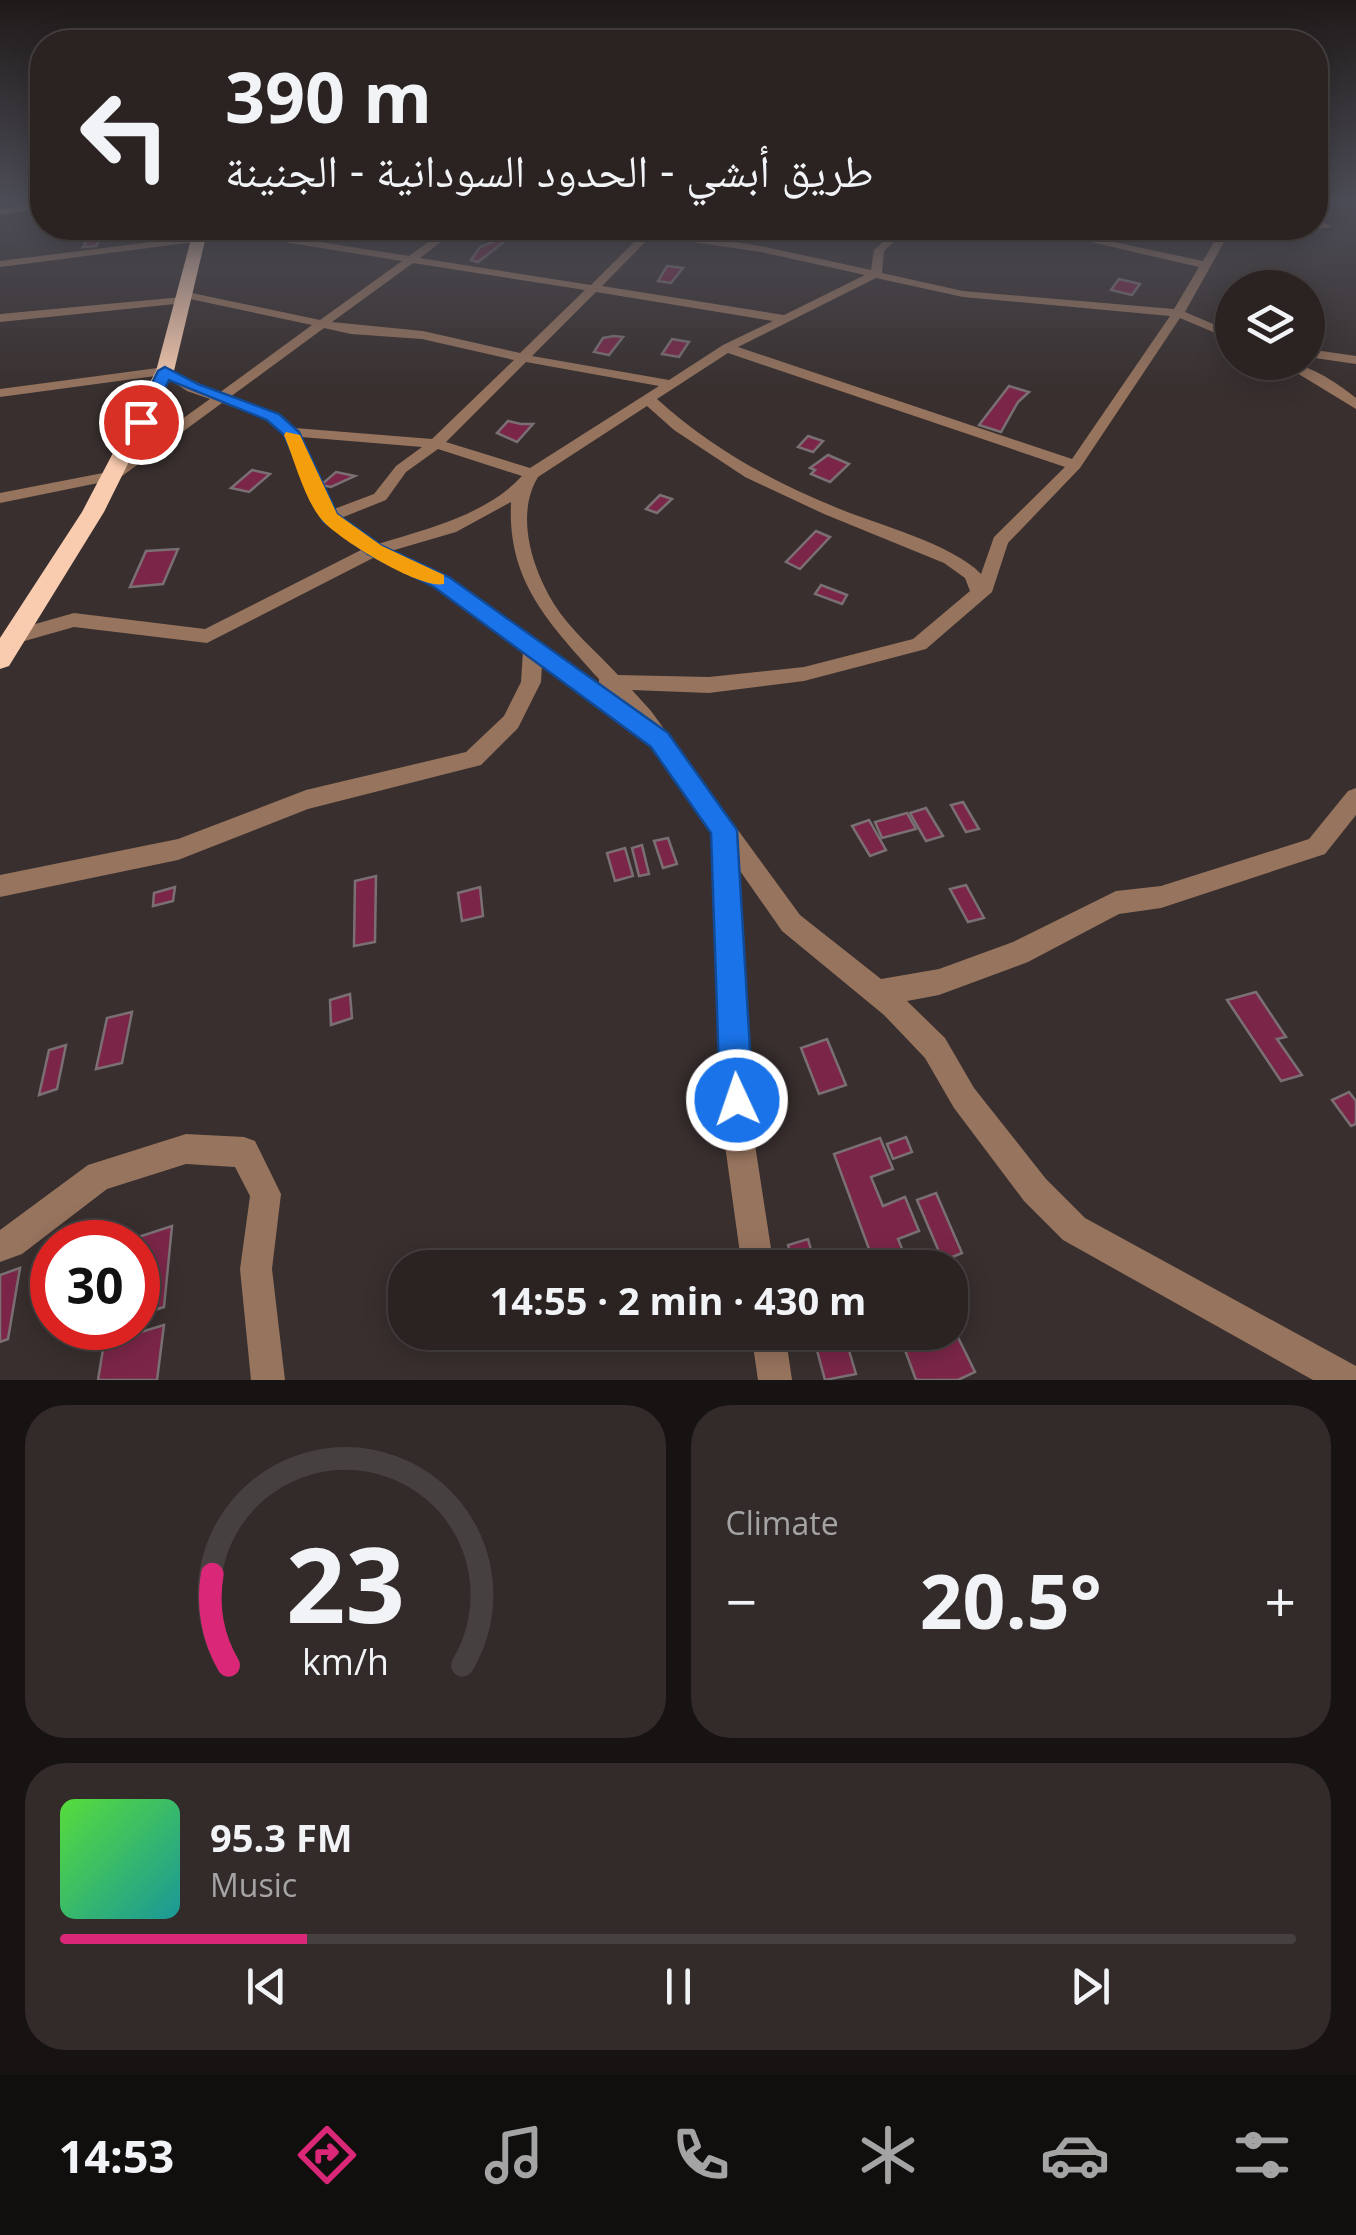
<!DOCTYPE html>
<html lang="en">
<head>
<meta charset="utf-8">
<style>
	body { margin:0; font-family:"Open Sans","Noto Naskh Arabic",sans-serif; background:#322b2a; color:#f1f3f6; height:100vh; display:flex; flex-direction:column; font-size:38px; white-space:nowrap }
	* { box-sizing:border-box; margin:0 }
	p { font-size:32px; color:#a5a4a5 }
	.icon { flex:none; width:55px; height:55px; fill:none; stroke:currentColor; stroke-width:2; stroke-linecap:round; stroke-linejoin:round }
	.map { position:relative; height:1380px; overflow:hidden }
	.sheet { display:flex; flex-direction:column; gap:25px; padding:25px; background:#171313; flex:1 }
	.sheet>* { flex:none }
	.hud { position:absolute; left:30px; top:30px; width:1298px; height:210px; border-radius:40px; box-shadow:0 5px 25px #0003,0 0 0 2px #464040; background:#2a2322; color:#f1f3f6; overflow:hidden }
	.tools { position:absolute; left:1215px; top:270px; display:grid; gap:20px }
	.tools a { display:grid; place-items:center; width:110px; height:110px; border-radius:50%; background:#2a2322; box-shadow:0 5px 25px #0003,0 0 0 2px #464040; font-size:50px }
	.speed { position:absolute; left:30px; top:1220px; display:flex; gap:20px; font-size:50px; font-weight:700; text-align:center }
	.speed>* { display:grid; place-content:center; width:130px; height:130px; border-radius:50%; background:#2a2322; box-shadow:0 5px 25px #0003,0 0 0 2px #464040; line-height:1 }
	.speed .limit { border:15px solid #d22; background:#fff; color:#111 }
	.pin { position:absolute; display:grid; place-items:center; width:85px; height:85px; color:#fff; margin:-42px; border:5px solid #fff; border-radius:50%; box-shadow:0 2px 10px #0007 }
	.me { position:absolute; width:110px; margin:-55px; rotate:357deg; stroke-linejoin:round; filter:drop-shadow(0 0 8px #0008) }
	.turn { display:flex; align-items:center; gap:35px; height:210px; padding:0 30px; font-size:45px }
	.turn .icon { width:130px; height:130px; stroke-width:2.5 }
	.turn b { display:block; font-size:70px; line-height:85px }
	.big { font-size:75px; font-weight:700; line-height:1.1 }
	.sheet .tile { flex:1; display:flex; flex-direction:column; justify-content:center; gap:15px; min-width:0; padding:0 35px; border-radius:40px; background:#322b2a }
	.sheet .dial { align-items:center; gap:0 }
	.dial svg { height:260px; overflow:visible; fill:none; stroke:#464040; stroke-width:7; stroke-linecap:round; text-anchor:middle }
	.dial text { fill:#f1f3f6; stroke:none }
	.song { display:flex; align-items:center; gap:30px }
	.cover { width:120px; height:120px; border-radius:15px; background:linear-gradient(135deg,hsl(110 70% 55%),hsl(180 70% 35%)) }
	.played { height:10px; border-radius:5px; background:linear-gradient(90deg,#db2777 20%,#464040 20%) }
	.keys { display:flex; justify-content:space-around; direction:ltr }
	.heat { display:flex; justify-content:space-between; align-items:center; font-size:55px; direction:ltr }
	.sheet .tiles { flex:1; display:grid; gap:25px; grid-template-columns:1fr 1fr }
	.tile:last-child { grid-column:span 2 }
	.trip { position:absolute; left:388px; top:1250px; width:580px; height:100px; border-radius:40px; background:#2a2322; box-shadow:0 5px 25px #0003,0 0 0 2px #464040; font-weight:700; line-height:100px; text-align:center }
	.tab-bar { display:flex; height:160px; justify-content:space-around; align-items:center; background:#110e0e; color:#a5a4a5 }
	.tab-bar .icon { width:70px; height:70px }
	.tab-bar .on { color:#db2777 }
	.tab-bar b { font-size:45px; color:#f1f3f6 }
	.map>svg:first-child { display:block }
</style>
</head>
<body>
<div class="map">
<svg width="1356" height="1380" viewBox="0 0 1356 1380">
	<rect width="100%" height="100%" fill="#382f2e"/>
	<g fill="#7b2648" stroke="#7a7073" stroke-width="2.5">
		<path d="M94 228H106L96 246 83 247Z"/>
		<path d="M498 240 505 241 478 262 471 260 480 247Z"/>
		<path d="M667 266 683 268 671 283 658 281Z"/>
		<path d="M1119 279 1140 284 1132 295 1111 290Z"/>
		<path d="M614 336 623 337 609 355 594 352 603 338Z"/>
		<path d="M672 339 689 342 679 357 662 354Z"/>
		<path d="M1009 386 1029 392 1018 402 1001 432 979 425Z"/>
		<path d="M508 421 521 424H533L517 442 497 433Z"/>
		<path d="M808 436 823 441 813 452 798 447Z"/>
		<path d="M828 455 849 464 830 482 811 474 815 470 810 468Z"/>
		<path d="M252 470 270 474 249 492 231 488Z"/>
		<path d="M336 472 355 476 331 487 321 485Z"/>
		<path d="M660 495 672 499 657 513 646 509Z"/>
		<path d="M816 531 830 537 800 569 786 562Z"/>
		<path d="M178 549 163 584 130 587 146 551Z"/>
		<path d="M821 585 847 595 842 604 815 594Z"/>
		<path d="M963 802 979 829 966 832 951 805Z"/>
		<path d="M926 808 943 836 926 841 910 813Z"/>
		<path d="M907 813 916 829 882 838 875 822Z"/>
		<path d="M869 820 886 850 870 856 852 826Z"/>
		<path d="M668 838 677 864 663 868 654 841Z"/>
		<path d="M642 845 649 874 639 876 632 848Z"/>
		<path d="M625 848 633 876 615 881 607 853Z"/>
		<path d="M376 876 375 942 354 946 355 881Z"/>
		<path d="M966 885 984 918 968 922 950 889Z"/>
		<path d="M175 887 173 901 153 906 154 893Z"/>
		<path d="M480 887 483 916 462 921 458 893Z"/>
		<path d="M1256 992 1286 1037 1277 1039 1302 1075 1281 1081 1227 1000Z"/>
		<path d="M350 994 352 1018 331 1025 330 1000Z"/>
		<path d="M132 1012 122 1063 96 1069 107 1018Z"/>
		<path d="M827 1039 846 1085 819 1094 801 1048Z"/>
		<path d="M66 1045 57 1089 39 1095 49 1050Z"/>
		<path d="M1349 1092 1356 1101V1124L1351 1126 1332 1100Z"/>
		<path d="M906 1137 912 1152 893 1159 887 1144Z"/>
		<path d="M880 1138 893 1169 871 1177 883 1206 905 1197 919 1231 898 1239 910 1268H876L834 1154Z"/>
		<path d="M936 1193 962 1253 943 1261 917 1200Z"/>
		<path d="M172 1226 164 1307 143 1314 147 1280 138 1283V1242H123Z"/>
		<path d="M808 1239 816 1268H794L788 1245Z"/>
		<path d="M20 1268 8 1339 0 1342V1275Z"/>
		<path d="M950 1321 975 1372 958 1380H916L905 1350 915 1345 911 1332H950Z"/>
		<path d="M164 1325 157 1380H98L104 1343Z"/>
		<path d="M812 1332 845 1337 856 1374 825 1380Z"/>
		<path d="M873 1332H894L897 1342 879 1349Z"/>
	</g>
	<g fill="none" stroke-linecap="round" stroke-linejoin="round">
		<g fill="#97745e" fill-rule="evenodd">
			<path d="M42 202V208L0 215V209Z"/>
			<path d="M1315 218 1332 227 1224 242 1185 312 1232 332V340L1180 318 1080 468 1008 543 992 592 926 649 804 681 709 693 632 690 651 711 800 915 881 979 939 969 1013 942 1116 891 1161 886 1309 839 1348 791 1356 788V815L1325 854 1161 908 1119 914 1028 962 939 995 907 1001 945 1038 974 1088 1046 1179 1085 1218 1356 1366V1380H1313L1063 1240 1024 1201 954 1108 925 1058 884 1015 782 931 738 868 754 1138 774 1268H742L724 1138 712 832 642 731 630 730 542 665 541 682 518 728 481 765 308 809 178 860 0 897V875L178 839 306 790 466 752 504 716 521 682 523 651 436 586 375 557 207 643 74 627 14 644 7 642 5 637 7 632 74 613 205 629 363 549 323 521 285 434 268 420 222 403 118 479 0 503V493L108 472 210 399 187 391 163 375 0 397V389L165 367 219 393 312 325 190 299 185 303 0 322V314L182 297 187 292 320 320 402 261 215 231 210 228H231L409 256 448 228H459L420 258 591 285 641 235 608 228H657V231L761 246 871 270 874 250 899 228H909L884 251 882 273 963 291 1174 309 1199 267 1031 228H1048L1203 261 1222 228H1232L1228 235 1315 228ZM651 236 761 252 865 275 784 315 602 286ZM413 263 585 290 520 353 423 331 332 322ZM876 278 963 297 1170 316 1072 459 738 347ZM596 292 773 321 723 345 669 380 532 356ZM324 328 351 334 422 339 514 360 432 439 295 428 278 414 230 397ZM728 353 1065 467 994 537 981 574C953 544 875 524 835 507 769 480 710 447 657 399ZM526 362 659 386 530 468 446 442ZM647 406 674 430 745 477 824 514 944 563 965 578 970 591 913 639 804 667 709 677 618 675C597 652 570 630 554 604 532 568 515 515 538 477ZM301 437 422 447 396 466 374 494 334 509ZM438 449 522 476C486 515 427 529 378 544L341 518 386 500 406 472ZM511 502C507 582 550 624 599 679V686L448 578 391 551 456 532Z"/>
			<path d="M199 236 203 241 0 267V261Z"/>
			<path d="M1308 349 1356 356V364L1308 357Z"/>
			<path d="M1279 362C1307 362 1334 381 1356 398V409Z"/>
			<path d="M186 1134 244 1137 255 1141 281 1194 272 1269 285 1380H251L240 1269 250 1196 235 1167 186 1164 107 1189 22 1254 0 1262V1230L88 1165Z"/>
			<path d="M751 1332H785L792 1380H758Z"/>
		</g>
		<path fill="#f9ccb0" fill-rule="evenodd" d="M194 228H208L174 371 104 512 9 666 0 669V638L82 512 156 371Z"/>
	</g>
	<linearGradient id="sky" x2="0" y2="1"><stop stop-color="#1f1a19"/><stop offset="0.51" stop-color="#4d4d57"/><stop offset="1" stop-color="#4d4d57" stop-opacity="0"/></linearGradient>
	<rect width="1356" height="395" fill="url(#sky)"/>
	<path fill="#1a73e8" stroke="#114b97" stroke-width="2.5" d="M165 367 198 384 279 414 299 432 337 514 382 546 449 577 668 733 737 830 753 1100 748 1112 737 1116 725 1112 720 1100 711 833 651 747 434 587 368 554 323 521 284 435 267 420 169 380 146 426H135L133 422 158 371Z"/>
	<path fill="#f59e0b" d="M286 432 300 435 337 514 382 546 444 575V584C421 590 338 539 322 520 304 499 295 461 284 435Z"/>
</svg>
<div class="tools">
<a><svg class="icon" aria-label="layers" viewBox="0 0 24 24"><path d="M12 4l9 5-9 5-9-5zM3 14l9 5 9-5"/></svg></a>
</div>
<div class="speed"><div class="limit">30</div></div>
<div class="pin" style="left:141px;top:422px;background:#d93025"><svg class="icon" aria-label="arrive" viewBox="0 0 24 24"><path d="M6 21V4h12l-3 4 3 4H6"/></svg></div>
<svg class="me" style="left:737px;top:1100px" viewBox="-20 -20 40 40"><circle r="17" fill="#1a73e8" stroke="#fff" stroke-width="3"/><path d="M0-11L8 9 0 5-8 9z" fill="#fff"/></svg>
<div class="trip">14:55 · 2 min · 430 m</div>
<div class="hud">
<div class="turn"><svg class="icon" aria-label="left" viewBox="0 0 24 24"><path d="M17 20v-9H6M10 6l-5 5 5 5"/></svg><div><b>390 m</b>طريق أبشي - الحدود السودانية - الجنينة</div></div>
</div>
</div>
<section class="sheet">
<div class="tiles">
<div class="tile dial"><svg viewBox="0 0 100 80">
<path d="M14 69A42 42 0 1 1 86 69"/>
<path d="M14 69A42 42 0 0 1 9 41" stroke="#db2777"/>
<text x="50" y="56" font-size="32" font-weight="700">23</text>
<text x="50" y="72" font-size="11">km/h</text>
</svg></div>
<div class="tile"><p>Climate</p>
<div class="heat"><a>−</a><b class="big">20.5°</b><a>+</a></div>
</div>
<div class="tile">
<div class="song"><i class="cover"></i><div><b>95.3 FM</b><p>Music</p></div></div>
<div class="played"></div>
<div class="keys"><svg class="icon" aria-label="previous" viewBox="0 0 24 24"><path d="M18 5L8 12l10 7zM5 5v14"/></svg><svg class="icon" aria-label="pause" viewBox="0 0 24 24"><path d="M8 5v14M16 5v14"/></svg><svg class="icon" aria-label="next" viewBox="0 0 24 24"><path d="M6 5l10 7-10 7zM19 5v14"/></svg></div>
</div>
</div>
</section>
<nav class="tab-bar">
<b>14:53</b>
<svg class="icon on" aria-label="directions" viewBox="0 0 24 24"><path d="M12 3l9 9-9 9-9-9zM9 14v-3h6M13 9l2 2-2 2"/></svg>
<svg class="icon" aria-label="music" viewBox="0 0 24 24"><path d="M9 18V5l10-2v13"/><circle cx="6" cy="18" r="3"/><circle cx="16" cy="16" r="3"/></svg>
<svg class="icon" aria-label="phone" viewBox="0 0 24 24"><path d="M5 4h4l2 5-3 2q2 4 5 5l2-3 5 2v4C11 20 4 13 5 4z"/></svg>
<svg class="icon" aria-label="climate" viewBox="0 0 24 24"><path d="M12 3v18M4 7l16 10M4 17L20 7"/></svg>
<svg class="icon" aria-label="car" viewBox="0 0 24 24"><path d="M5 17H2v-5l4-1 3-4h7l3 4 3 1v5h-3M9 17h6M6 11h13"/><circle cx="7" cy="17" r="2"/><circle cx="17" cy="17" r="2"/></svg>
<svg class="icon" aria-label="filters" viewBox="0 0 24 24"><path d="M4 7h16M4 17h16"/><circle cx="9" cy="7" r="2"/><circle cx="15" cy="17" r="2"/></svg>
</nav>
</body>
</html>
